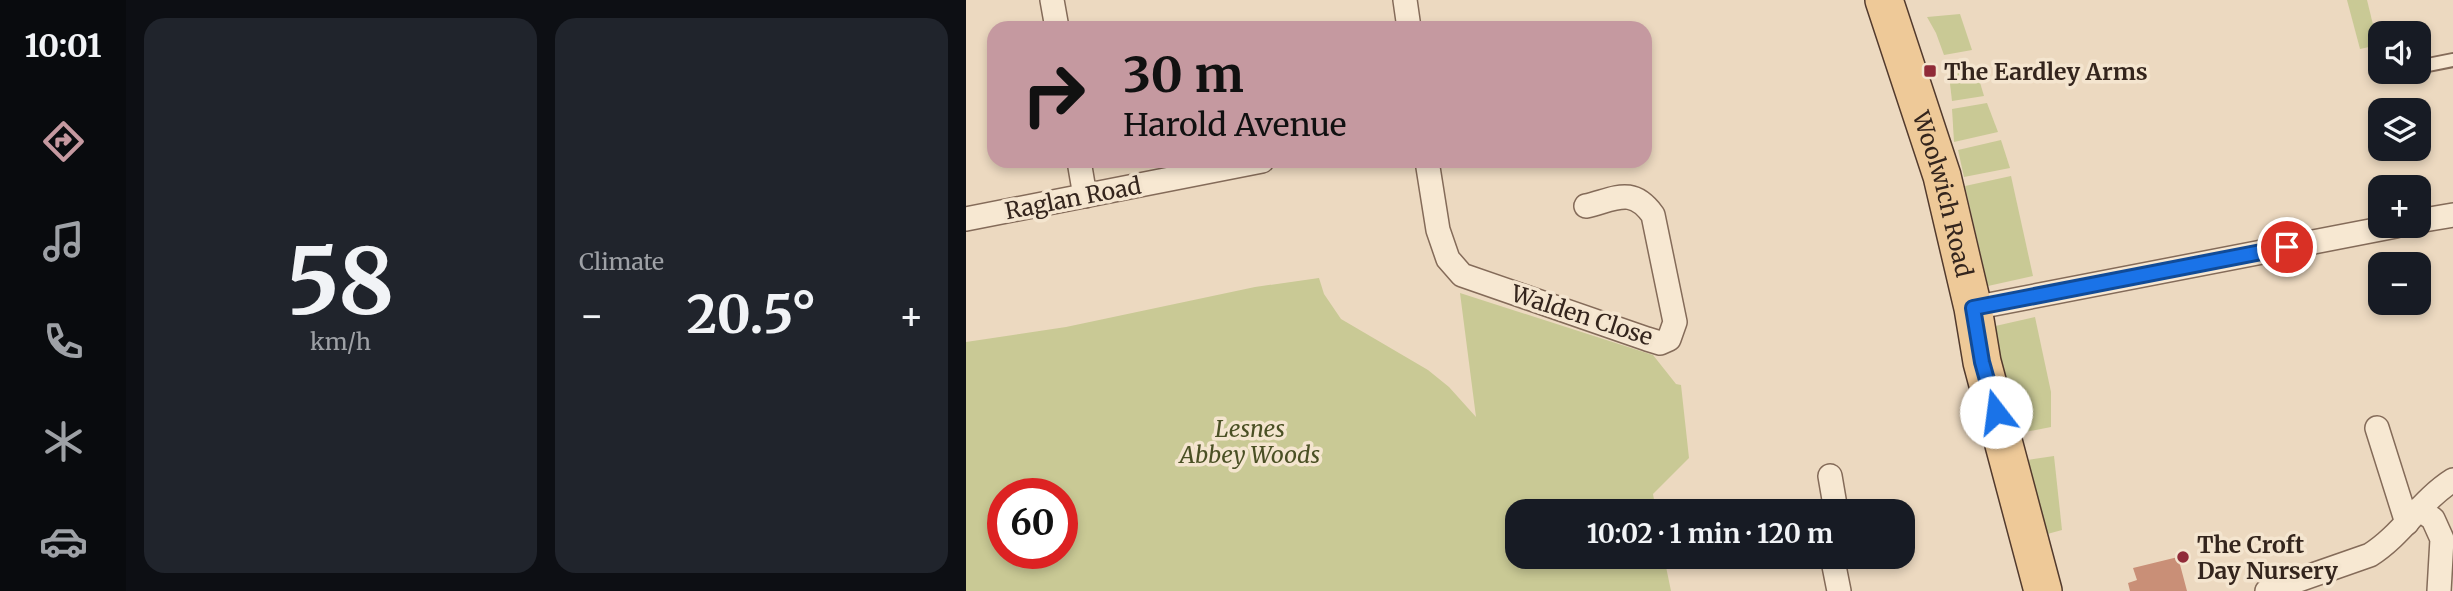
<!DOCTYPE html>
<html lang="en">
<head>
<meta charset="utf-8">
<style>
	body { margin:0; font-family:Merriweather,serif; background:#20242c; color:#f1f3f6; height:100vh; display:flex; flex-direction:column; font-size:26px; white-space:nowrap }
	* { box-sizing:border-box; margin:0 }
	p { font-size:23px; color:#9ea1a6 }
	.icon { flex:none; width:38px; height:38px; fill:none; stroke:currentColor; stroke-width:2; stroke-linecap:round; stroke-linejoin:round }
	.map { position:relative; flex:1; overflow:hidden }
	.details { display:flex; flex-direction:column; gap:18px; padding:18px; background:#0d0f14; width:840px }
	.details>* { flex:none }
	.guide { position:absolute; left:21px; top:21px; width:665px; height:147px; border-radius:21px; box-shadow:0 4px 10px #0003; background:#c599a0; color:#111; overflow:hidden }
	.buttons { position:absolute; left:1402px; top:21px; display:grid; gap:14px }
	.buttons a { display:grid; place-items:center; width:63px; height:63px; border-radius:14px; background:#171b24; box-shadow:0 4px 10px #0003; font-size:35px }
	.speed { position:absolute; left:21px; top:478px; display:flex; gap:14px; font-size:35px; font-weight:700; text-align:center }
	.speed>* { display:grid; place-content:center; width:91px; height:91px; border-radius:50%; background:#171b24; box-shadow:0 4px 10px #0003; line-height:1 }
	.speed .limit { border:10px solid #d22; background:#fff; color:#111 }
	.pin { position:absolute; display:grid; place-items:center; width:60px; height:60px; color:#fff; margin:-30px; border:4px solid #fff; border-radius:50%; box-shadow:0 2px 7px #0007 }
	.me { position:absolute; width:77px; margin:-38px; rotate:345deg; stroke-linejoin:round; filter:drop-shadow(0 0 5px #0008) }
	.turn { display:flex; align-items:center; gap:24px; height:147px; padding:0 21px; font-size:32px }
	.turn .icon { width:91px; height:91px; stroke-width:2.5 }
	.turn b { display:block; font-size:49px; line-height:60px }
	.big { font-size:52px; font-weight:700; line-height:1.1 }
	.details .card { flex:1; display:flex; flex-direction:column; justify-content:center; gap:10px; min-width:0; padding:0 24px; border-radius:21px; background:#20242c }
	.details .dial { align-items:center; gap:0 }
	.dial b { font-size:91px; line-height:1 }
	.heat { display:flex; justify-content:space-between; align-items:center; font-size:38px; direction:ltr }
	.details .tiles { flex:1; display:grid; gap:18px; grid-template-columns:repeat(2,1fr) }
	.trip { position:absolute; left:539px; top:499px; width:410px; height:70px; border-radius:21px; background:#171b24; box-shadow:0 4px 10px #0003; font-weight:700; line-height:70px; text-align:center }
	main { display:flex; flex:1; min-height:0 }
	.menu { display:flex; flex-direction:column; width:126px; justify-content:space-around; align-items:center; background:#090b0e; color:#9ea1a6 }
	.menu .icon { width:49px; height:49px }
	.menu .selected { color:#c599a0 }
	.menu b { font-size:32px; color:#f1f3f6 }
	.map>svg:first-child { display:block }
</style>
</head>
<body>
<main>
<nav class="menu">
<b>10:01</b>
<svg class="icon selected" aria-label="directions" viewBox="0 0 24 24"><path d="M12 3l9 9-9 9-9-9zM9 14v-3h6M13 9l2 2-2 2"/></svg>
<svg class="icon" aria-label="music" viewBox="0 0 24 24"><path d="M9 18V5l10-2v13"/><circle cx="6" cy="18" r="3"/><circle cx="16" cy="16" r="3"/></svg>
<svg class="icon" aria-label="phone" viewBox="0 0 24 24"><path d="M5 4h4l2 5-3 2q2 4 5 5l2-3 5 2v4C11 20 4 13 5 4z"/></svg>
<svg class="icon" aria-label="climate" viewBox="0 0 24 24"><path d="M12 3v18M4 7l16 10M4 17L20 7"/></svg>
<svg class="icon" aria-label="car" viewBox="0 0 24 24"><path d="M5 17H2v-5l4-1 3-4h7l3 4 3 1v5h-3M9 17h6M6 11h13"/><circle cx="7" cy="17" r="2"/><circle cx="17" cy="17" r="2"/></svg>
</nav>
<section class="details">
<div class="tiles">
<div class="card dial"><b>58</b><p>km/h</p></div>
<div class="card"><p>Climate</p>
<div class="heat"><a>−</a><b class="big">20.5°</b><a>+</a></div>
</div>
</div>
</section>
<div class="map">
<svg width="1487" height="591" viewBox="0 0 1487 591">
	<rect width="100%" height="100%" fill="#ecd9c0"/>
	<g fill="#c9c995" fill-rule="evenodd">
		<path d="M1381 0H1401L1412 45 1394 49Z"/>
		<path d="M994 14 1006 50 978 55 970 33 961 17Z"/>
		<path d="M1010 69 1018 96 986 101 983 75Z"/>
		<path d="M1021 103 1032 132 988 142 986 109Z"/>
		<path d="M1035 140 1044 168 998 177 992 150Z"/>
		<path d="M1045 176 1067 276 1022 286 999 186Z"/>
		<path d="M353 278 358 294 375 319 462 370 483 387 510 417 494 293 687 355 710 384 715 385 723 458 687 494 690 511H551V556L698 557 705 591H0V342L100 327 289 287ZM37 494H96V553H37Z"/>
		<path d="M1069 317 1085 392V427L1049 434 1025 327Z"/>
		<path d="M1088 456 1096 530 1074 536 1061 460Z"/>
	</g>
	<path fill="#c98f77" d="M1212 557 1221 591H1164L1162 583 1171 580 1167 568Z"/>
	<g fill="none" stroke-linecap="round" stroke-linejoin="round">
		<g stroke="#846b59" stroke-width="16">
			<g id="service">
				<path d="M1452 67 1487 60"/>
				<path d="M1422 74 1433 72"/>
			</g>
		</g>
		<g stroke="#846b59" stroke-width="26">
			<g id="minor">
				<path d="M86 0 91 28"/>
				<path d="M439 0 443 28"/>
				<path d="M113 161 119 196"/>
				<path d="M461 161 472 230 482 259 496 275 681 339 694 343 703 339 709 322 687 215C666 186 650 199 620 206"/>
				<path d="M0 219 296 161"/>
				<path d="M1452 221 1487 215"/>
				<path d="M1007 308 1430 226"/>
				<path d="M1411 428 1441 523"/>
				<path d="M864 476 870 511"/>
				<path d="M1453 509 1467 519 1476 539 1473 591"/>
				<path d="M866 556 873 591"/>
				<path d="M1301 591 1404 555C1436 535 1455 500 1487 480"/>
			</g>
		</g>
		<g stroke="#523a2d" stroke-width="40">
			<g id="primary">
				<path id="s1" d="M918 0 976 176 1007 308 1016 362 1077 591"/>
			</g>
		</g>
		<use href="#service" stroke="#f7e8d2" stroke-width="12"/>
		<use href="#minor" stroke="#f7e8d2" stroke-width="23"/>
		<use href="#primary" stroke="#eec998" stroke-width="37"/>
	</g>
	<g fill="none" stroke-linecap="round" stroke-linejoin="round">
		<g stroke="#114b97" stroke-width="18">
			<path id="route" d="M1030 412 1016 362 1007 308 1321 247"/>
		</g>
		<use href="#route" stroke="#1a73e8" stroke-width="12"/>
	</g>
	<g fill="#902b38" stroke="#f4e5cf" stroke-width="2.5">
		<rect x="957" y="64" width="14" height="14" rx="3.5"/>
		<circle cx="1217" cy="557" r="7"/>
	</g>
	<g text-anchor="middle" dominant-baseline="central" stroke-width="7" stroke-linejoin="round" paint-order="stroke">
		<g font-size="23" font-weight="bold" fill="#34251d" stroke="#f4e5cf" text-anchor="start">
			<text x="978" y="71">The Eardley Arms</text>
			<text x="1231" y="544">The Croft<tspan x="1231" dy="26">Day Nursery</tspan></text>
		</g>
		<g font-size="23" fill="#34251d" stroke="#f4e5cf">
			<text stroke="none"><textPath href="#s1" startOffset="203">Woolwich Road</textPath></text>
			<text transform="translate(107 198) rotate(-11)">Raglan Road</text>
			<text transform="translate(616 315) rotate(18)">Walden Close</text>
		</g>
		<g font-size="23" font-style="italic" fill="#4a5024" stroke="#f4e5cf">
			<text x="284" y="428">Lesnes<tspan x="284" dy="26">Abbey Woods</tspan></text>
		</g>
	</g>
</svg>
<div class="buttons">
<a><svg class="icon" aria-label="sound" viewBox="0 0 24 24"><path d="M4 9h4l5-4v14l-5-4H4zM17 9q2 3 0 6"/></svg></a>
<a><svg class="icon" aria-label="layers" viewBox="0 0 24 24"><path d="M12 4l9 5-9 5-9-5zM3 14l9 5 9-5"/></svg></a>
<a>+</a>
<a>−</a>
</div>
<div class="speed"><div class="limit">60</div></div>
<div class="pin" style="left:1321px;top:247px;background:#d93025"><svg class="icon" aria-label="arrive" viewBox="0 0 24 24"><path d="M6 21V4h12l-3 4 3 4H6"/></svg></div>
<svg class="me" style="left:1030px;top:412px" viewBox="-20 -20 40 40"><circle r="19" fill="#fff"/><path d="M0-13L10 11 0 6-10 11z" fill="#1a73e8"/></svg>
<div class="trip">10:02 · 1 min · 120 m</div>
<div class="guide">
<div class="turn"><svg class="icon" aria-label="right" viewBox="0 0 24 24"><path d="M7 20v-9h11M14 6l5 5-5 5"/></svg><div><b>30 m</b>Harold Avenue</div></div>
</div>
</div>
</main>
</body>
</html>
